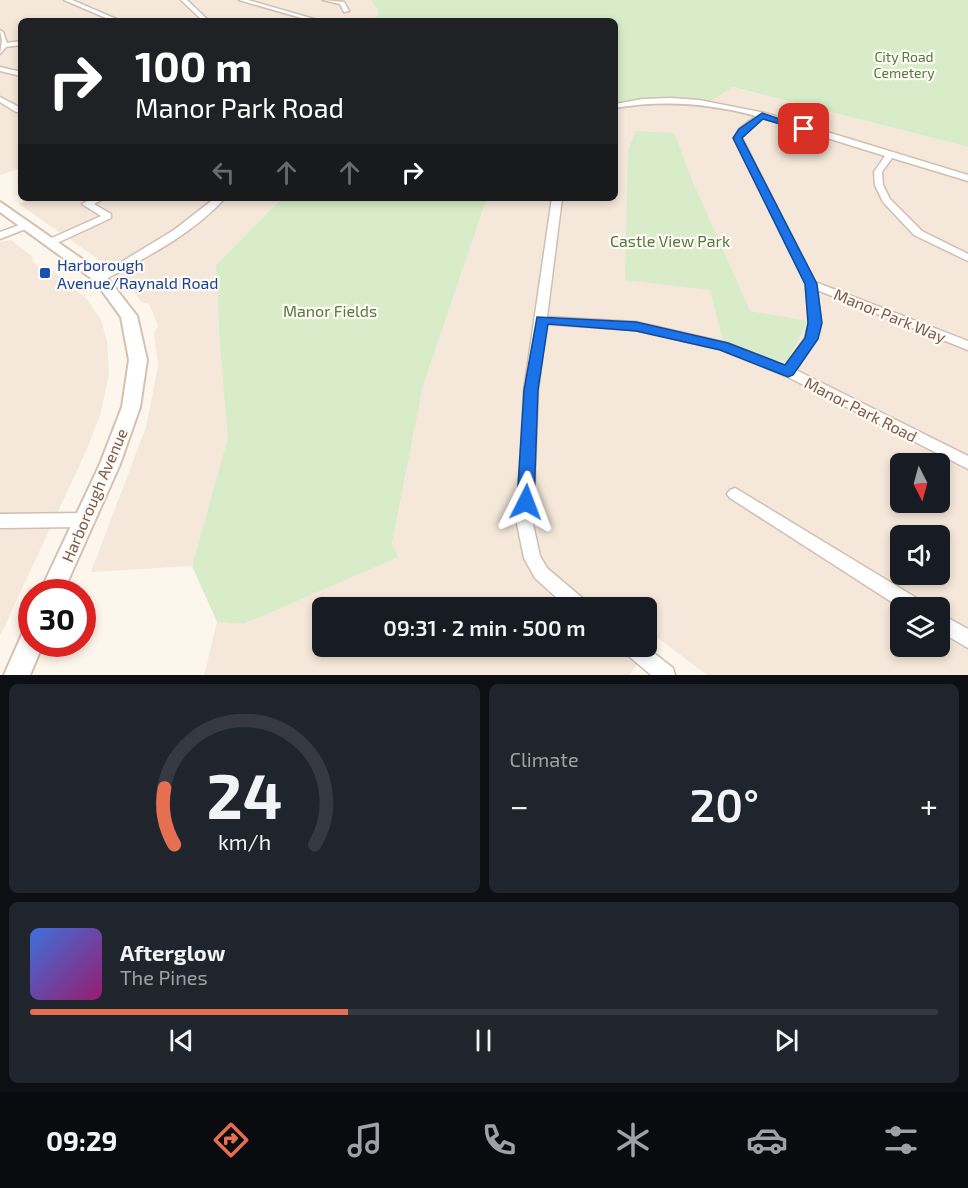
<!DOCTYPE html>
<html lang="en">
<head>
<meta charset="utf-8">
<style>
	body { margin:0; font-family:"Exo 2",sans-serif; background:#20242c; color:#f1f3f6; height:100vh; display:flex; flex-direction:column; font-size:22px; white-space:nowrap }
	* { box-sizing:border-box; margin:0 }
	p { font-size:20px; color:#9ea1a6 }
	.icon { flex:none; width:33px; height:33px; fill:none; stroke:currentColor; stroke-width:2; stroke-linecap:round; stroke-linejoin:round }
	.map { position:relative; height:675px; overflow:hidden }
	.side { display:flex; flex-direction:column; gap:9px; padding:9px; background:#0d0f14; flex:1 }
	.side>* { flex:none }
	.top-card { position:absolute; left:18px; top:18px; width:600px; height:183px; border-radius:9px; box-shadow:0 3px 9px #0003; background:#202124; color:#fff; overflow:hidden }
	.needle { width:39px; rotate:174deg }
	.fabs { position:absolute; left:890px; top:453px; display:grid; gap:12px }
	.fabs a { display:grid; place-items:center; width:60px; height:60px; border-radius:9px; background:#171b24; box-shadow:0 3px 9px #0003; font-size:30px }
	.speed { position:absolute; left:18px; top:579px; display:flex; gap:12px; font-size:30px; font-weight:700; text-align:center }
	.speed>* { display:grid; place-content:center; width:78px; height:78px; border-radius:50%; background:#171b24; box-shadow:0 3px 9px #0003; line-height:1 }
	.speed .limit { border:9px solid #d22; background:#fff; color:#111 }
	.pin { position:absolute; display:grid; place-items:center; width:51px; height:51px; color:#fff; margin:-26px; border-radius:12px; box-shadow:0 3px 9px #0006 }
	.me { position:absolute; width:66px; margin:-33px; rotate:3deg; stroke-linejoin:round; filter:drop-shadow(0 0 4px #0008) }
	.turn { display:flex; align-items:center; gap:21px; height:126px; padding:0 18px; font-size:27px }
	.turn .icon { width:78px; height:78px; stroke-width:2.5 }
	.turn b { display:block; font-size:42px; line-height:51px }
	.lanes { display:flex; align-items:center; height:57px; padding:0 18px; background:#0003; justify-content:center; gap:30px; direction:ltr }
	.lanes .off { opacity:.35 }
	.big { font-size:45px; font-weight:600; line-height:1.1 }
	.side .card { flex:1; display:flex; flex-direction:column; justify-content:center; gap:9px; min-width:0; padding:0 21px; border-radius:9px; background:#20242c }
	.side .dial { align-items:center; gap:0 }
	.dial svg { height:156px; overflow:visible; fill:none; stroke:#363941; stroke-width:7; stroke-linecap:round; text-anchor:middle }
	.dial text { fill:#f1f3f6; stroke:none }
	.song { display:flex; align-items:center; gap:18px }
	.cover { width:72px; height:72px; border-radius:9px; background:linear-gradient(135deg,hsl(220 70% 55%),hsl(320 70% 35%)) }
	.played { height:6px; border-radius:3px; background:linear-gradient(90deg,#e76f51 35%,#363941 35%) }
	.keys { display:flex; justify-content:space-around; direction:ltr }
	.heat { display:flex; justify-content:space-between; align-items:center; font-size:33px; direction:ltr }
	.side .tiles { flex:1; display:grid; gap:9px; grid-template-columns:1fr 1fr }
	.card:last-child { grid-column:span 2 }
	.trip { position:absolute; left:312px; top:597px; width:345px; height:60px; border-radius:9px; background:#171b24; box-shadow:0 3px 9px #0003; font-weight:600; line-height:60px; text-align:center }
	.tab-bar { display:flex; height:96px; justify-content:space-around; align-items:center; background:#090b0e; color:#9ea1a6 }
	.tab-bar .icon { width:42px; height:42px }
	.tab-bar .selected { color:#e76f51 }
	.tab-bar b { font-size:27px; color:#f1f3f6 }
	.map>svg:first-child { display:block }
</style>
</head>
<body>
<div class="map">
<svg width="968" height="675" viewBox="0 0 968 675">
	<rect width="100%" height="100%" fill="#fdf6ec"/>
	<g fill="#f5e8da" fill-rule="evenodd">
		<path d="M0 0H371L379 12 373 21H21V168L0 175Z"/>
		<path d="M732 87 968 147V675H707L658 638 629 675H204L217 622 244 624 397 557 392 545 423 386 487 198H615V105L647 98 709 102ZM900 464H939V502H900ZM900 536H939V574H900ZM322 608H646V646H322ZM900 608H939V646H900Z"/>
		<path d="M36 198H282L216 265 219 334 229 438 192 566 91 572 146 427 158 366 154 333 158 326 149 304 142 302 125 282 105 264 19 204Z"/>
		<path d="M11 240 33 257 32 262 47 272 53 271 87 299 101 320 107 341 109 374 101 412 87 449 0 636V242Z"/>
	</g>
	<g fill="#d8ecc9">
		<path d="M371 0H968V147L733 87 709 102 647 98 615 105V21H373L379 12Z"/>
		<path d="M636 131 674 133 692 180 750 311 808 321 787 361H771L724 344 710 290 625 280 628 149Z"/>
		<path d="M282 198H487L423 386 392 544 398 557 244 624 217 622 192 566 228 438 219 334 216 265Z"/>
	</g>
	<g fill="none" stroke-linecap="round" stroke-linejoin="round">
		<g stroke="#d1beb0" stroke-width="3">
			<g id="street">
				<path d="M64 0H72L121 21H113Z"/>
				<path d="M181 0H187L209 21H203Z"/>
				<path d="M239 0H248L321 21H312Z"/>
				<path d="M323 0 344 2 349 11 344 12 340 4Z"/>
				<path d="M0 30 3 32 7 43 21 41V45L6 47 0 54 2 41Z"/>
				<path d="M0 67 21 72V76L0 71Z"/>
				<path d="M0 97 21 108V112H16L0 102Z"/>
				<path d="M671 98 699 100 765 113 968 175V181L892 158 882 172 883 185 890 199 922 231 968 254V261L914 235 883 202 875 185 874 172 885 156 763 118 745 132 742 138 815 282 968 341V350L817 290C822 334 820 334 796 370L968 456V469L784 375 720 349 636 330 546 324 538 390 533 524 540 556 547 568 587 602 589 608H568L535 578 524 558 517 524 524 390 552 198H562L547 317 636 322 727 343 785 366 805 338 809 323 806 284 734 138 739 129 756 116C708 103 663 100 615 108V104L643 99Z"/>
				<path d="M92 198H105L94 204 111 214V218L53 245H45V241L101 216 82 204Z"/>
				<path d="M215 198H225C193 234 145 258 104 280L100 281 95 278 174 230Z"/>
				<path d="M25 223 28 224V228L0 239V232Z"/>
				<path d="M735 488 923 602 925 608H901L730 498 727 494 730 490Z"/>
				<path d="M83 513 89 515 91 520 89 525 83 527 0 528V514Z"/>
				<path d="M939 613 968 629V648L939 631Z"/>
				<path d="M621 646H645L673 668 675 675H651L624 652Z"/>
			</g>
		</g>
		<g stroke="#d6c0b0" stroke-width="4">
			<g id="secondary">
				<path d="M0 202 105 275 137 316 147 360 140 407 120 464 63 592H40L100 464 122 407 129 360 121 317 95 281 0 212Z"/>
				<path d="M32 629V644H43L30 675H4L23 632Z"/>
			</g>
		</g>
		<use href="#street" fill="#fff" fill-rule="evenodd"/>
		<use href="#secondary" fill="#fff" fill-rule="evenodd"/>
	</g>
	<path fill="#1a73e8" stroke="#114b97" stroke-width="1.5" d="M762 113 809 129 804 131 763 119 742 138 817 284 822 323 818 339 793 375 788 377 720 350 636 331 548 324 538 390 534 502 532 507 526 509 520 507 517 502 524 390 537 317 636 322 728 343 785 365 805 338 808 323 805 284 733 138 739 129Z"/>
	<rect fill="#1a4fb4" stroke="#fffaf3" stroke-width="2" x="39" y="267" width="12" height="12" rx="3"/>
	<g text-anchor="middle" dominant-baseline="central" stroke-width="4.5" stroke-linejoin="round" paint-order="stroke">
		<g font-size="14" fill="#537a41" stroke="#fffaf3">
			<text x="904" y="56">City Road<tspan x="904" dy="16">Cemetery</tspan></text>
		</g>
		<g font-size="16" fill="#537a41" stroke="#fffaf3">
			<text x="670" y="240">Castle View Park</text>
			<text x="330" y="310">Manor Fields</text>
		</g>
		<g font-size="16" fill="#164399" stroke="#fffaf3" text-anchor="start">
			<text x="57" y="264">Harborough<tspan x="57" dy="18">Avenue/Raynald Road</tspan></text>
		</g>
		<g font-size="16" fill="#7a5c4d" stroke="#fffaf3">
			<text transform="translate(890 315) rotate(22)">Manor Park Way</text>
			<text transform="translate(861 409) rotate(27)">Manor Park Road</text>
			<text transform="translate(94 495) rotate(-67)">Harborough Avenue</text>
		</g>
	</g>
</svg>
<div class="fabs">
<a><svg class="needle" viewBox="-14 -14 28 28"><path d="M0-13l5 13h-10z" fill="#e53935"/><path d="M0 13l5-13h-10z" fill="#9ea1a6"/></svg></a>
<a><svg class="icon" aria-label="sound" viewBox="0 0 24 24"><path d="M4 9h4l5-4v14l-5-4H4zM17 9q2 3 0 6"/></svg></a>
<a><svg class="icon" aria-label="layers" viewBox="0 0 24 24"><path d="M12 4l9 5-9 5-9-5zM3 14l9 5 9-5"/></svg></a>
</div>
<div class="speed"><div class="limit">30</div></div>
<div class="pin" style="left:804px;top:129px;background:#d93025"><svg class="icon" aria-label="arrive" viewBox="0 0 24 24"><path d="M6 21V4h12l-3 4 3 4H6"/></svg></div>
<svg class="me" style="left:526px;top:502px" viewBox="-20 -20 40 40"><path d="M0-17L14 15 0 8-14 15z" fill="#1a73e8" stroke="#fff" stroke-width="4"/></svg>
<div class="trip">09:31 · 2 min · 500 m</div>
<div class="top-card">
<div class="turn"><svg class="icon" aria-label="right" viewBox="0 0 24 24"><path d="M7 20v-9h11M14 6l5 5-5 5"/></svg><div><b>100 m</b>Manor Park Road</div></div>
<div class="lanes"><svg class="icon off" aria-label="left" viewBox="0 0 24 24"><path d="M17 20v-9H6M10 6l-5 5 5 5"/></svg><svg class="icon off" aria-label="ahead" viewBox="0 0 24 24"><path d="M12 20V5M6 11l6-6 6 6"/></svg><svg class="icon off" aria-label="ahead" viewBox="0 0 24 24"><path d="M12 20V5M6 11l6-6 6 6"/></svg><svg class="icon" aria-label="right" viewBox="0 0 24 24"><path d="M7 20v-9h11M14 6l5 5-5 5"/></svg></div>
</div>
</div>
<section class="side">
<div class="tiles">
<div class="card dial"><svg viewBox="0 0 100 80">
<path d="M14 69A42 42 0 1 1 86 69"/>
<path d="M14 69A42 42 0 0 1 9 40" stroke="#e76f51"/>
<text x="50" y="56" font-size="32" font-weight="700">24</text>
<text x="50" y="72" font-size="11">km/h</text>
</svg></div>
<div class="card"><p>Climate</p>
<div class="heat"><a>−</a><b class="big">20°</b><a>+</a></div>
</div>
<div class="card">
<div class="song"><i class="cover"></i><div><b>Afterglow</b><p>The Pines</p></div></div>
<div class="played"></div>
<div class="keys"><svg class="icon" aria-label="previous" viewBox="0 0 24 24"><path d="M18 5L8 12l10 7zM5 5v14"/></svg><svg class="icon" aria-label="pause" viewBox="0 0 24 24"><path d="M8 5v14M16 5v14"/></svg><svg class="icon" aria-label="next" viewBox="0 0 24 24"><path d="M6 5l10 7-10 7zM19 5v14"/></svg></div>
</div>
</div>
</section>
<nav class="tab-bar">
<b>09:29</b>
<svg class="icon selected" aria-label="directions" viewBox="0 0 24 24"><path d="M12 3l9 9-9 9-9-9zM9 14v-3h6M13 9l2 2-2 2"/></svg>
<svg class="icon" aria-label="music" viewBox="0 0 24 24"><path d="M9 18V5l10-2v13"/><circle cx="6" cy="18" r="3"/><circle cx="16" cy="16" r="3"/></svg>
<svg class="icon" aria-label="phone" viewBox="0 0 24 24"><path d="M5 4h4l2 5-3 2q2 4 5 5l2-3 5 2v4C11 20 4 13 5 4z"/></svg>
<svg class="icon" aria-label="climate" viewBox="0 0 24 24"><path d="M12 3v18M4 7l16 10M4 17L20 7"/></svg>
<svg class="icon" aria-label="car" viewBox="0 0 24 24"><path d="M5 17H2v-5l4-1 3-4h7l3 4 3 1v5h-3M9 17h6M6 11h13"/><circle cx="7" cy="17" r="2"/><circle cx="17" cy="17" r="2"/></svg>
<svg class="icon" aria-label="filters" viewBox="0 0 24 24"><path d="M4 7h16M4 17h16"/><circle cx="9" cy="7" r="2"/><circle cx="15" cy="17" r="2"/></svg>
</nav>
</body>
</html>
